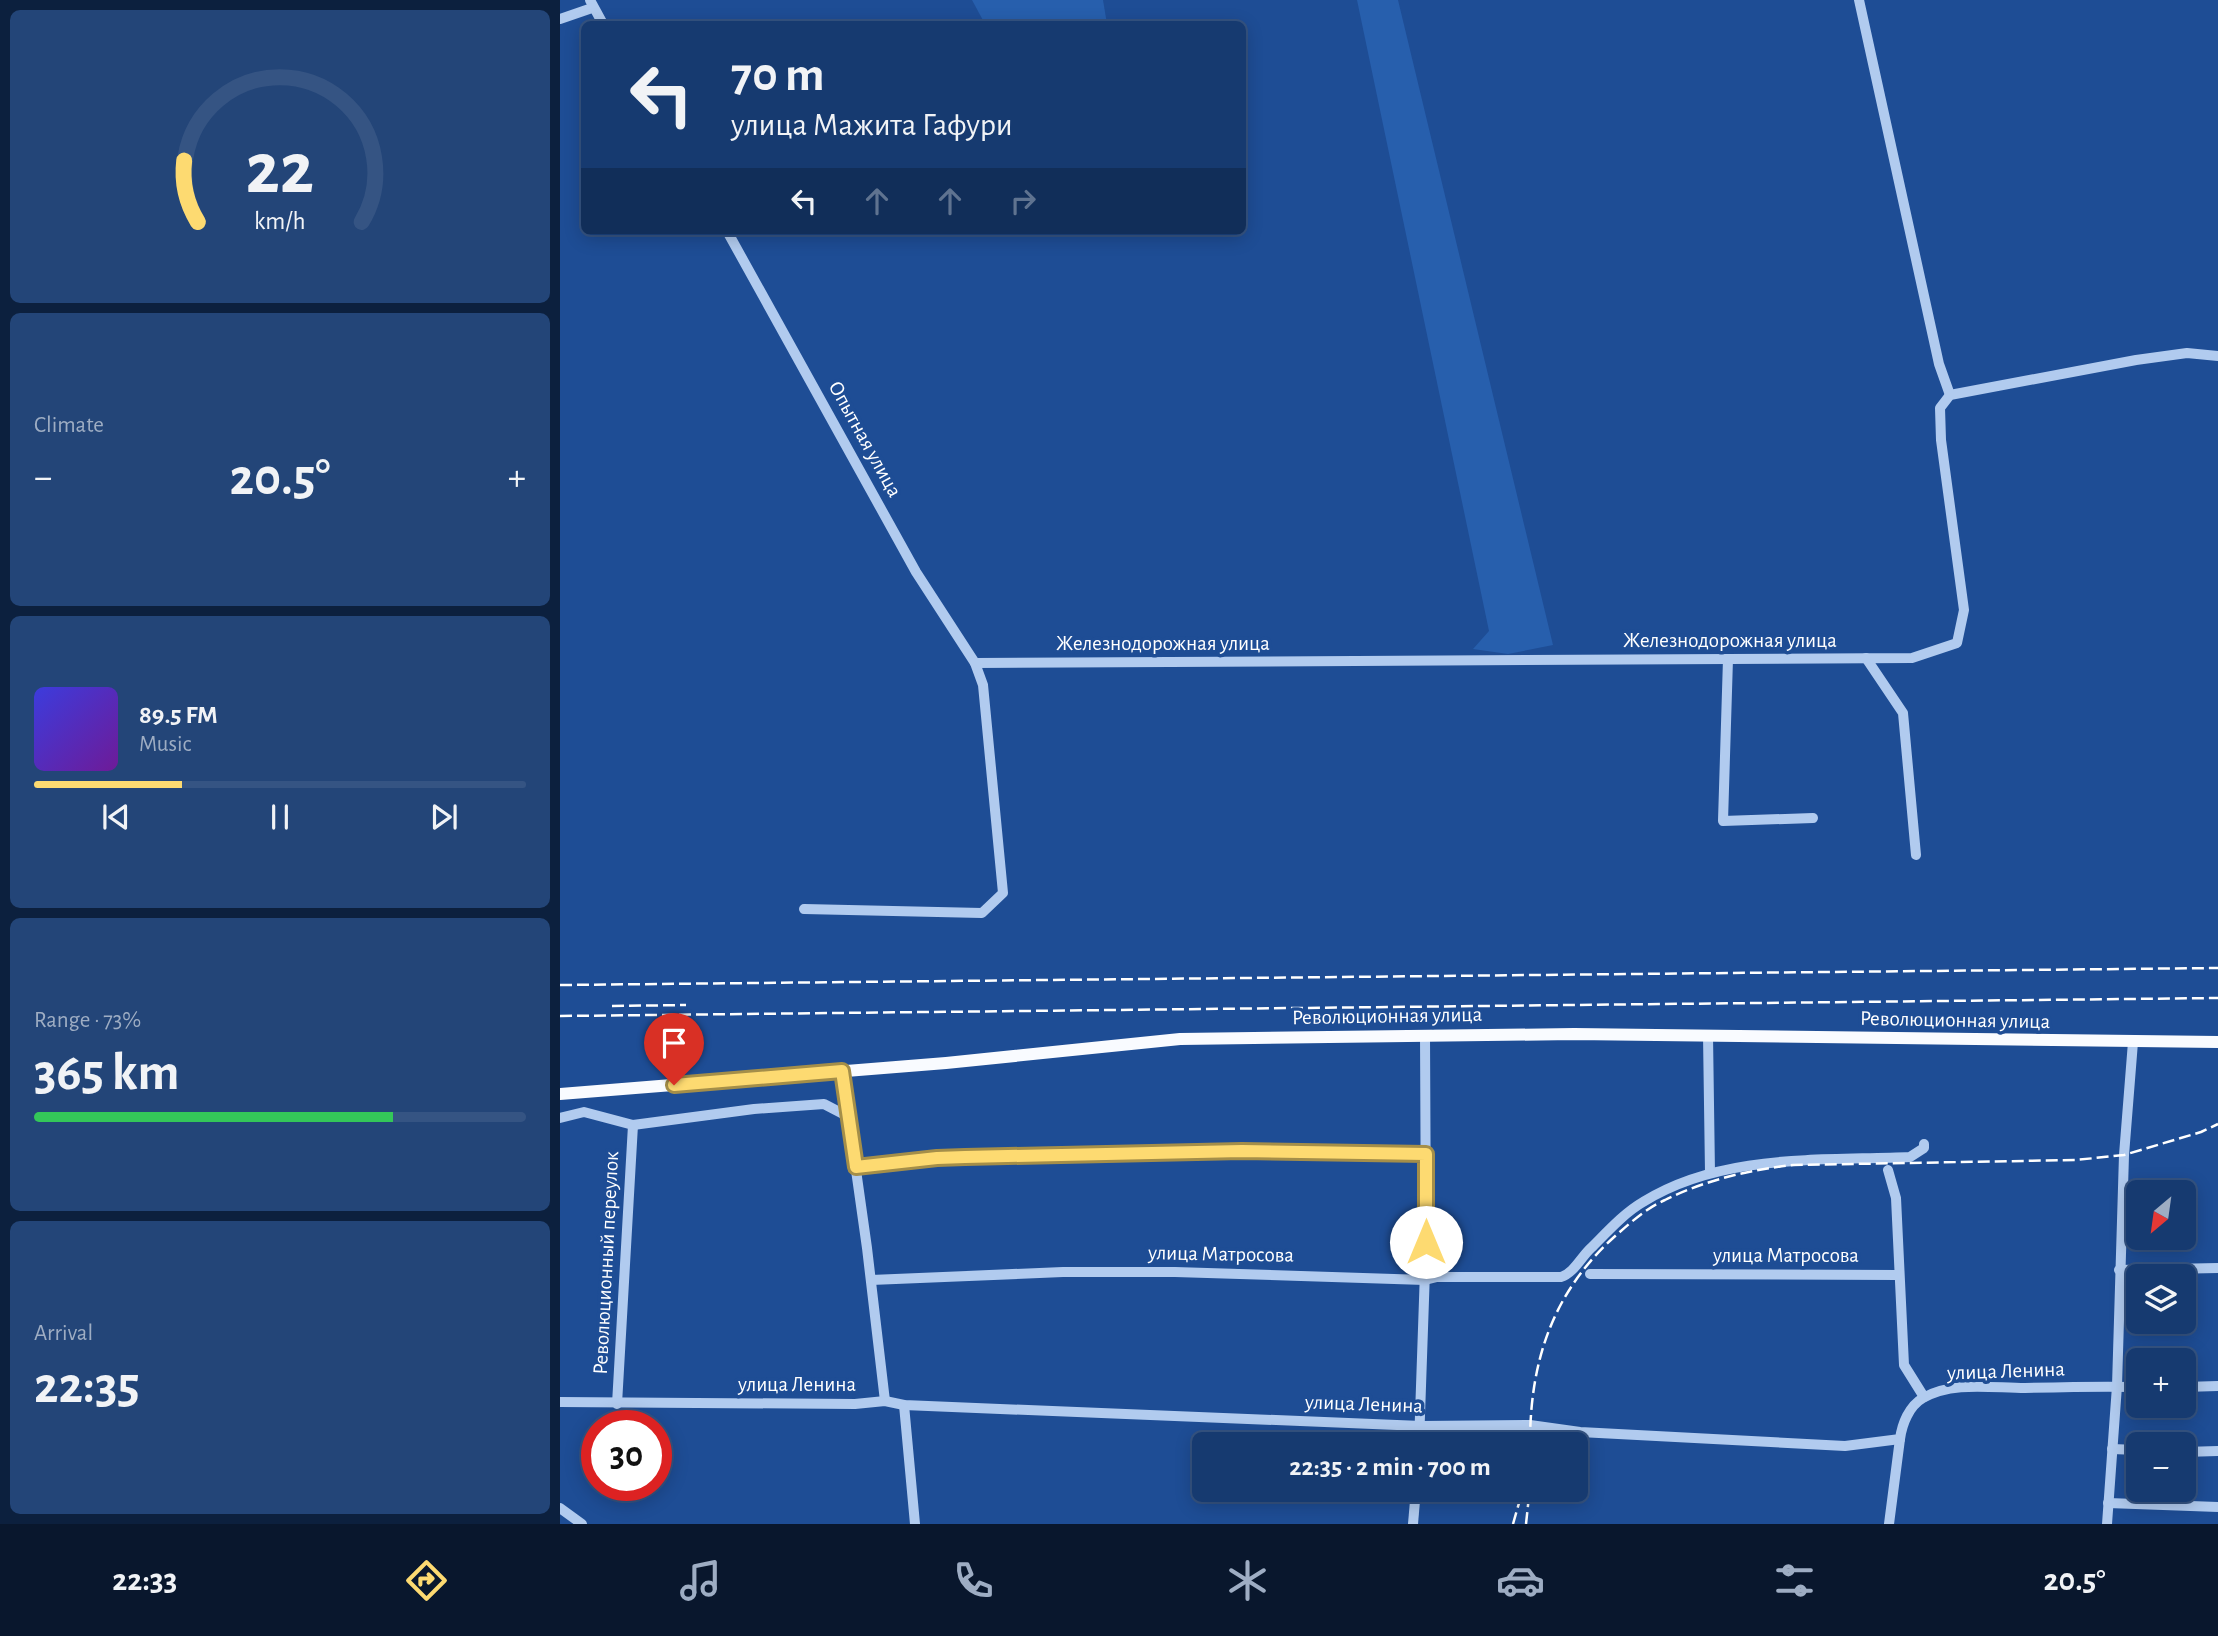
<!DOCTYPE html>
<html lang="en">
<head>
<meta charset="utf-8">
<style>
	body { margin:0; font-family:"Alegreya Sans",sans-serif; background:#234578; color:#f1f3f6; height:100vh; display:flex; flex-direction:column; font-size:26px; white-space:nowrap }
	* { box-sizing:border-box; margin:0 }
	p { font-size:23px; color:#9eadc3 }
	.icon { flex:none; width:38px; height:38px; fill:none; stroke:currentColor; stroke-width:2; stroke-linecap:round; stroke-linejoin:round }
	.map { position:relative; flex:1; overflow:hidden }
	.drawer { display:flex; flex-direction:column; gap:10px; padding:10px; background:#0c203e; width:560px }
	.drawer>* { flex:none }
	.banner { position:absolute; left:21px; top:21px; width:665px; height:214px; border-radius:10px; box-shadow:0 4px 18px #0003,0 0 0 2px #355483; background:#163a70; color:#f1f3f6; overflow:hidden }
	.needle { width:46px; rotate:209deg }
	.controls { position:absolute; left:1566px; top:1180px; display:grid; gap:14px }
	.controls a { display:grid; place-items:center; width:70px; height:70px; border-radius:10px; background:#163a70; box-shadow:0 4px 18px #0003,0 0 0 2px #355483; font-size:35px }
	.speed { position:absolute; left:21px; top:1410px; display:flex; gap:14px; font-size:35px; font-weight:700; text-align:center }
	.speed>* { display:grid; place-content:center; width:91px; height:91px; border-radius:50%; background:#163a70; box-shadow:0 4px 18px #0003,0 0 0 2px #355483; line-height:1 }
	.speed .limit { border:10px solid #d22; background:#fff; color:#111 }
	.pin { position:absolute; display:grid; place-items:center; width:60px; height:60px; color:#fff; margin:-72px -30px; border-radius:50% 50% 50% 0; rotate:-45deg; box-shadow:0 0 7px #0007 }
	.pin .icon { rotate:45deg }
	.me { position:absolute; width:77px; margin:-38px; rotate:0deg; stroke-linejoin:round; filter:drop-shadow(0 0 5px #0008) }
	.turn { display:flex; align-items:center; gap:24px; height:147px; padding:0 35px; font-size:32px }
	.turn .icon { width:91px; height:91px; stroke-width:2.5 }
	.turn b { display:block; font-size:49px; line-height:60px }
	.lanes { display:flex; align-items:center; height:66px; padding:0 35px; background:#0003; justify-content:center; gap:35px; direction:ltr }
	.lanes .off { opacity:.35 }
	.big { font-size:52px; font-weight:600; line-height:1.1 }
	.drawer .card { flex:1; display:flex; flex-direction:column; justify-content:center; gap:10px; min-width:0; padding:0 24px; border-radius:10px; background:#234578 }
	.drawer .dial { align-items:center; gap:0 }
	.dial svg { height:182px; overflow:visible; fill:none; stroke:#355483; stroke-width:7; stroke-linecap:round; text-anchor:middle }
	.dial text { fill:#f1f3f6; stroke:none }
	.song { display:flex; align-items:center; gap:21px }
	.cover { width:84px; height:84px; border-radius:10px; background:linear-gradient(135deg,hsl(240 70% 55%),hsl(280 70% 35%)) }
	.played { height:7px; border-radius:4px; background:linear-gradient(90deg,#fdda71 30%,#355483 30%) }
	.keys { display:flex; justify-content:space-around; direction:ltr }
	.heat { display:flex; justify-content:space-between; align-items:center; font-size:38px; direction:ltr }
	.charge { height:10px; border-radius:5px; background:linear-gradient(90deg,#34c759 73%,#355483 0) }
	.trip { position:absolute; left:632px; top:1432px; width:396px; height:70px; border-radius:10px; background:#163a70; box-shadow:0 4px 18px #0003,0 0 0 2px #355483; font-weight:600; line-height:70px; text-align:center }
	.tabs { display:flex; height:112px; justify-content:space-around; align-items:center; background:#09172d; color:#9eadc3 }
	.tabs .icon { width:49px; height:49px }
	.tabs .on { color:#fdda71 }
	.tabs b { font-size:32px; color:#f1f3f6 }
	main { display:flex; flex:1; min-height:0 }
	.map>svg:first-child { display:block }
</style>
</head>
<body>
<main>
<section class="drawer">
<div class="card dial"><svg viewBox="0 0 100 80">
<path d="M14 69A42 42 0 1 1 86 69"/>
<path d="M14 69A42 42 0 0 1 8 42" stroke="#fdda71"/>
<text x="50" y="56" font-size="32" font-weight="700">22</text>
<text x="50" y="72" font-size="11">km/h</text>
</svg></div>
<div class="card"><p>Climate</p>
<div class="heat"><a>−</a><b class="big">20.5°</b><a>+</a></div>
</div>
<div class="card">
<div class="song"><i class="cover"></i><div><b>89.5 FM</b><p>Music</p></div></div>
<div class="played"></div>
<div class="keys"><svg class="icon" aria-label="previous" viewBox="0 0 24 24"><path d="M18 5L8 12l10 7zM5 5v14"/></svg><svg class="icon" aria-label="pause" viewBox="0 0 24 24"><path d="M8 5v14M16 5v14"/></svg><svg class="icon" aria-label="next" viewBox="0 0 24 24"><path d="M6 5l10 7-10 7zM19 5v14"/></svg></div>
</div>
<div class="card"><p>Range · 73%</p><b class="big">365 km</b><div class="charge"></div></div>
<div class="card"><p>Arrival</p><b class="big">22:35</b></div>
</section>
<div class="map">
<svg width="1658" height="1524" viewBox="0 0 1658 1524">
	<rect width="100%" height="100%" fill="#1e4d95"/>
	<g fill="#275fad">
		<path d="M412 0H543L547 24H425Z"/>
		<path d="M797 0H838L993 645 948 654 913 649 929 631Z"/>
	</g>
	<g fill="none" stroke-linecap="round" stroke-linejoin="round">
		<g stroke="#b1cbef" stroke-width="10">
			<path d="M30 0 43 24"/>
			<path d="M1299 0 1379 364 1390 395"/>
			<path d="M0 19 32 8"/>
			<path d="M167 231 356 572 415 663 423 685 443 893 422 913 244 909"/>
			<path d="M1306 658 1343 713 1356 855"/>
			<path d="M1168 659 1163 821 1253 818"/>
			<path d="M415 663 1352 658 1397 643 1404 610 1381 440 1380 408 1390 395 1576 360 1627 353 1658 356"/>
			<path d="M1148 1035 1150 1173"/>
			<path d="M282 1071 307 1248 325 1401"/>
			<path d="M0 1118 24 1112 73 1125 194 1109 264 1104 289 1117"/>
			<path d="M296 1167 377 1158 682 1151 866 1154"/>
			<path d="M1328 1170 1336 1198 1344 1365 1364 1397"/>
			<path d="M1559 1270 1658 1268"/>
			<path d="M1030 1274 1338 1275"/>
			<path d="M311 1280 503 1272H615L865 1280 877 1277H1001C1014 1273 1021 1257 1031 1248 1047 1232 1064 1213 1083 1202 1162 1153 1261 1161 1350 1157L1364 1148V1144"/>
			<path d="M1624 1387 1658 1386"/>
			<path d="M0 1402 295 1404 325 1401 344 1405 861 1426 970 1425 1020 1432 1285 1446 1340 1439C1342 1424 1349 1406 1363 1398 1392 1381 1432 1388 1465 1388 1502 1387 1541 1386 1578 1387"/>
			<path d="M57 1404 73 1125"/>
			<path d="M344 1405 355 1524"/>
			<path d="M859 1444 866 1242 865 1035"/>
			<path d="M1552 1449 1578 1450"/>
			<path d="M1624 1452 1658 1451"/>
			<path d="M1548 1503 1658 1507"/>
			<path d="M0 1508 22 1524"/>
			<path d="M853 1524 856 1489"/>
			<path d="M1329 1524 1340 1439"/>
			<path d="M1547 1524 1557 1386 1564 1155 1573 1042"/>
		</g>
		<path stroke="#f9fbff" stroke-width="12" d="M0 1094 386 1063 620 1039 1014 1034 1658 1042"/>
		<g stroke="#fff" stroke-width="2.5" stroke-dasharray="12 5" stroke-linecap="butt">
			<path d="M0 985 1658 968"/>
			<path d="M52 1006 126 1005"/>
			<path d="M0 1016 1658 998"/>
			<path d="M970 1444C970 1362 992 1294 1053 1238 1069 1224 1086 1208 1105 1200 1146 1180 1188 1170 1233 1165L1516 1160 1564 1155 1641 1132 1658 1124"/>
			<path d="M953 1524 963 1489"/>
			<path d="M966 1524 969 1496"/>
		</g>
	</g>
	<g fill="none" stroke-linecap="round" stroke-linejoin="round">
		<g stroke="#a48e49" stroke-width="18">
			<path id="route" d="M114 1085 282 1071 296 1167 377 1158 405 1157 682 1151 866 1154V1242"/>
		</g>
		<use href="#route" stroke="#fdda71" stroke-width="12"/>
	</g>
	<g text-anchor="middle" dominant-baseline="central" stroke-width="7" stroke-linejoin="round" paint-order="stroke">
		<g font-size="21" fill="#fff" stroke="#1e4d95">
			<text transform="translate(305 439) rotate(61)">Опытная улица</text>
			<text x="1170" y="640">Железнодорожная улица</text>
			<text x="603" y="643">Железнодорожная улица</text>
			<text transform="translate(827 1016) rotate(-1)">Революционная улица</text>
			<text transform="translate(1395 1020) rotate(1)">Революционная улица</text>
			<text transform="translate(661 1254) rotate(1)">улица Матросова</text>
			<text x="1226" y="1255">улица Матросова</text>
			<text transform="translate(46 1263) rotate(-87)">Революционный переулок</text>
			<text transform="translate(1446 1371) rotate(-2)">улица Ленина</text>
			<text x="237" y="1384">улица Ленина</text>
			<text transform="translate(804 1404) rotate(2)">улица Ленина</text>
		</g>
	</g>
</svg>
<div class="controls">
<a><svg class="needle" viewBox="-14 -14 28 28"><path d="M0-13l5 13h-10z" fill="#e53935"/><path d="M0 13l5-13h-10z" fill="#9eadc3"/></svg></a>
<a><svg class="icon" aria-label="layers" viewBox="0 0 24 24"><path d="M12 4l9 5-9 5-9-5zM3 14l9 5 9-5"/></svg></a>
<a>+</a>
<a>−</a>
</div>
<div class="speed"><div class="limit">30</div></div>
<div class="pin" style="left:114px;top:1085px;background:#d93025"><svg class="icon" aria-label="arrive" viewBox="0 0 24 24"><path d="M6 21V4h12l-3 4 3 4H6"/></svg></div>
<svg class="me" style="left:866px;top:1242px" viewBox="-20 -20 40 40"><circle r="19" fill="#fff"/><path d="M0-13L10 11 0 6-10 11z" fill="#fdda71"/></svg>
<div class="trip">22:35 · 2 min · 700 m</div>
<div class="banner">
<div class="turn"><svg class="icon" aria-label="left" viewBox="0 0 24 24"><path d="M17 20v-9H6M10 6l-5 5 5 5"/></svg><div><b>70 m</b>улица Мажита Гафури</div></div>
<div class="lanes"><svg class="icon" aria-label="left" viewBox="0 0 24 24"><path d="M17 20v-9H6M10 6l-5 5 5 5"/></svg><svg class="icon off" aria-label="ahead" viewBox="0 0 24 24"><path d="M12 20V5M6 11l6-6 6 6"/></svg><svg class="icon off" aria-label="ahead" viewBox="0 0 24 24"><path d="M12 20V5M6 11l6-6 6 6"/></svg><svg class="icon off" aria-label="right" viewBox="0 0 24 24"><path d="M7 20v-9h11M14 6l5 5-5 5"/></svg></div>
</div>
</div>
</main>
<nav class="tabs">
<b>22:33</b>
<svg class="icon on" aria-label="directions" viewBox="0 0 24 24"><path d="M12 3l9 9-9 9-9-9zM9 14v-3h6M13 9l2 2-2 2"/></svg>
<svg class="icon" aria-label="music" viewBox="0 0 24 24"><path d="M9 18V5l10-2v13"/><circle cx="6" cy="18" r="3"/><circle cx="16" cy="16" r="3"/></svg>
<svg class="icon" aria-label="phone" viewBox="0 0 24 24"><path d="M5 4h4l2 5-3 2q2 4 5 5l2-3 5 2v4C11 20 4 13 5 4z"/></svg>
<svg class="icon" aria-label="climate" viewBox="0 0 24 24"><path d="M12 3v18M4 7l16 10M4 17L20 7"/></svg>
<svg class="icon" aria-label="car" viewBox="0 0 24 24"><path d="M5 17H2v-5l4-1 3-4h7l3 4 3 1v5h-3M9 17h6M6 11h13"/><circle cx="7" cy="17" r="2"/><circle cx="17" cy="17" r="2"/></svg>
<svg class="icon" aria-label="filters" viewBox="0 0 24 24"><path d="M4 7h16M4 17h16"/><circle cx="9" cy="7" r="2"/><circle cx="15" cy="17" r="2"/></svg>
<b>20.5°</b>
</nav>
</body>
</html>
